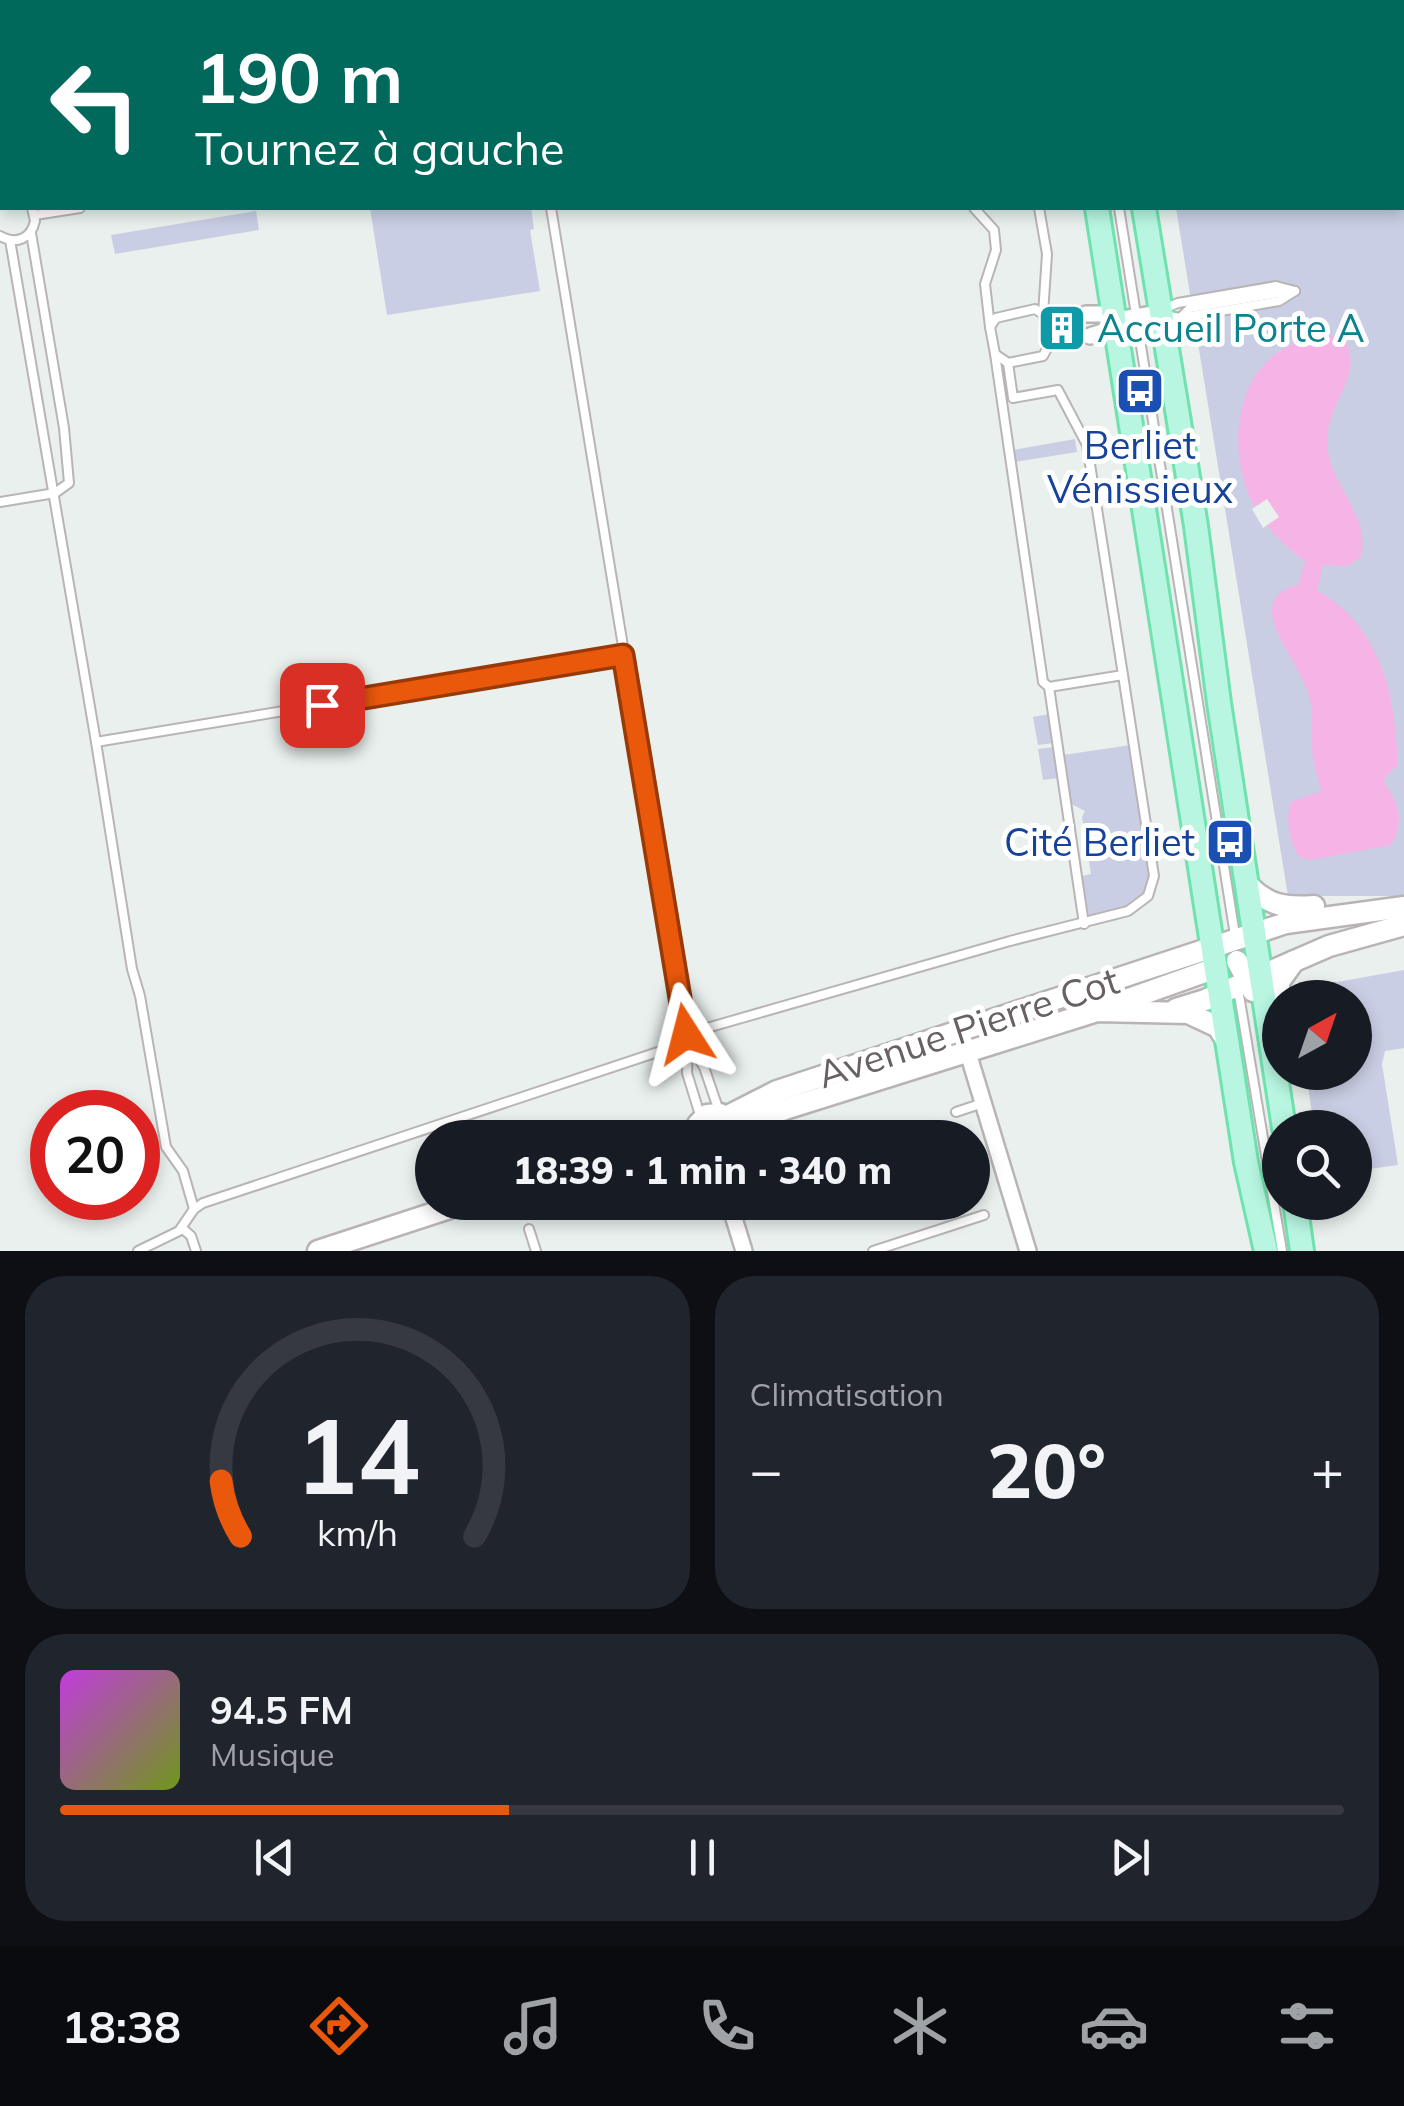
<!DOCTYPE html>
<html lang="fr">
<head>
<meta charset="utf-8">
<style>
	body { margin:0; font-family:Mulish,sans-serif; background:#20242c; color:#f1f3f6; height:100vh; display:flex; flex-direction:column; font-size:38px; white-space:nowrap }
	* { box-sizing:border-box; margin:0 }
	p { font-size:32px; color:#9ea1a6 }
	.icon { flex:none; width:55px; height:55px; fill:none; stroke:currentColor; stroke-width:2; stroke-linecap:round; stroke-linejoin:round }
	.map { position:relative; height:1251px; overflow:hidden }
	.side { display:flex; flex-direction:column; gap:25px; padding:25px; background:#0d0f14; flex:1 }
	.side>* { flex:none }
	.guide { position:absolute; left:0px; top:0px; width:1405px; height:210px; box-shadow:0 5px 15px #0003; background:#00695c; color:#fff; overflow:hidden }
	.needle { width:65px; rotate:40deg }
	.buttons { position:absolute; left:1262px; top:980px; display:grid; gap:20px }
	.buttons a { display:grid; place-items:center; width:110px; height:110px; border-radius:50%; background:#171b24; box-shadow:0 5px 15px #0003; font-size:50px }
	.speed { position:absolute; left:30px; top:1090px; display:flex; gap:20px; font-size:50px; font-weight:700; text-align:center }
	.speed>* { display:grid; place-content:center; width:130px; height:130px; border-radius:50%; background:#171b24; box-shadow:0 5px 15px #0003; line-height:1 }
	.speed .limit { border:15px solid #d22; background:#fff; color:#111 }
	.pin { position:absolute; display:grid; place-items:center; width:85px; height:85px; color:#fff; margin:-42px; border-radius:20px; box-shadow:0 5px 15px #0006 }
	.me { position:absolute; width:110px; margin:-55px; rotate:351deg; stroke-linejoin:round; filter:drop-shadow(0 0 8px #0008) }
	.turn { display:flex; align-items:center; gap:35px; height:210px; padding:0 30px; font-size:45px }
	.turn .icon { width:130px; height:130px; stroke-width:2.5 }
	.turn b { display:block; font-size:70px; line-height:85px }
	.big { font-size:75px; font-weight:800; line-height:1.1 }
	.side .widget { flex:1; display:flex; flex-direction:column; justify-content:center; gap:15px; min-width:0; padding:0 35px; border-radius:40px; background:#20242c }
	.side .dial { align-items:center; gap:0 }
	.dial svg { height:260px; overflow:visible; fill:none; stroke:#363941; stroke-width:7; stroke-linecap:round; text-anchor:middle }
	.dial text { fill:#f1f3f6; stroke:none }
	.song { display:flex; align-items:center; gap:30px }
	.cover { width:120px; height:120px; border-radius:15px; background:linear-gradient(135deg,hsl(290 70% 55%),hsl(80 70% 35%)) }
	.played { height:10px; border-radius:5px; background:linear-gradient(90deg,#ea580c 35%,#363941 35%) }
	.keys { display:flex; justify-content:space-around; direction:ltr }
	.heat { display:flex; justify-content:space-between; align-items:center; font-size:55px; direction:ltr }
	.side .tiles { flex:1; display:grid; gap:25px; grid-template-columns:1fr 1fr }
	.widget:last-child { grid-column:span 2 }
	.trip { position:absolute; left:415px; top:1120px; width:575px; height:100px; border-radius:50px; background:#171b24; box-shadow:0 5px 15px #0003; font-weight:800; line-height:100px; text-align:center }
	.dock { display:flex; height:160px; justify-content:space-around; align-items:center; background:#090b0e; color:#9ea1a6 }
	.dock .icon { width:70px; height:70px }
	.dock .current { color:#ea580c }
	.dock b { font-size:45px; color:#f1f3f6 }
	.map>svg:first-child { display:block }
</style>
</head>
<body>
<div class="map">
<svg width="1404" height="1251" viewBox="0 0 1404 1251">
	<rect width="100%" height="100%" fill="#e9f0ed"/>
	<g fill="#c9cee4">
		<path d="M1140 0H1404V896H1288L1176 208H1402V2Z"/>
		<path d="M370 208H531L534 229 530 230 540 291 387 315Z"/>
		<path d="M256 211 259 230 115 254 111 235Z"/>
		<path d="M1075 439 1077 452 1015 462 1013 450Z"/>
		<path d="M1049 714 1054 743 1038 745 1033 717Z"/>
		<path d="M1131 745 1149 884C1138 907 1112 913 1089 916L1082 876 1091 874 1082 817 1085 811 1071 804 1063 755Z"/>
		<path d="M1054 747 1059 778 1043 780 1038 749Z"/>
		<path d="M1404 970V1048L1385 1051 1382 1064 1398 1165 1355 1171V1128L1314 1127 1306 1073 1355 1072V998L1295 997 1293 990Z"/>
	</g>
	<path fill="#f5b4e5" d="M1332 335 1345 339C1364 376 1328 401 1327 441 1327 484 1371 512 1361 557L1348 566 1323 565 1317 590C1382 628 1395 694 1398 765L1386 776 1384 783C1400 804 1404 823 1391 845L1311 860 1299 857C1289 841 1285 820 1291 802L1322 791C1317 776 1312 761 1312 745 1311 725 1314 708 1307 689 1299 667 1271 632 1272 610 1273 594 1285 588 1298 585L1305 561C1280 543 1257 519 1247 490 1229 442 1237 372 1287 347 1301 340 1318 338 1332 335Z"/>
	<path fill="#e9f0ed" d="M1267 499 1279 517 1263 528 1252 509Z"/>
	<g fill="none" stroke-linecap="round" stroke-linejoin="round">
		<g stroke="#b9b4b6" stroke-width="12">
			<g id="lane">
				<path d="M934 0 935 2"/>
				<path d="M1004 0V2"/>
				<path d="M1084 0V2"/>
				<path d="M176 2 184 0"/>
				<path d="M0 142 2 156"/>
				<path d="M0 203 2 201"/>
				<path d="M551 208 688 1042 687 1073 700 1115"/>
				<path d="M974 208 994 230 996 250 985 284 990 327"/>
				<path d="M1039 208 1047 254 1043 314 1050 343 1043 356 1008 363 995 354 990 327 996 318 1035 309 1043 314"/>
				<path d="M1119 208 1235 935"/>
				<path d="M35 215 80 208"/>
				<path d="M0 236C16 245 31 239 35 221L32 208"/>
				<path d="M10 240 96 742 623 655"/>
				<path d="M1163 309 1178 303 1276 286 1295 291"/>
				<path d="M1164 315 1180 318 1279 301 1295 291"/>
				<path d="M1046 318 1086 314"/>
				<path d="M1180 318 1190 308 1291 291"/>
				<path d="M1050 343 1090 336"/>
				<path d="M995 354 1043 682 1049 687 1123 675 1087 445 1058 390 1013 398 1008 363"/>
				<path d="M0 502 55 493 69 483 64 428 31 233"/>
				<path d="M1049 687 1084 924"/>
				<path d="M96 742 132 969 140 996 166 1147 183 1171 194 1209"/>
				<path d="M1238 989 1282 1251"/>
				<path d="M686 1034 1010 941 1128 911 1148 896 1154 876 1123 675"/>
				<path d="M688 1042 704 1067 719 1111"/>
				<path d="M956 1112 983 1103"/>
				<path d="M182 1228 191 1236 196 1251"/>
				<path d="M529 1229 536 1251"/>
				<path d="M138 1251 179 1231 194 1209 203 1203 688 1042"/>
				<path d="M873 1251 984 1215"/>
			</g>
		</g>
		<g stroke="#b9b4b6" stroke-width="20">
			<g id="street">
				<path d="M1086 314H1105L1116 320 1160 313"/>
				<path d="M1090 336 1109 330 1116 320"/>
				<path d="M965 1043 1028 1251"/>
				<path d="M729 1202 744 1251"/>
			</g>
		</g>
		<g stroke="#b9b3b6" stroke-width="25">
			<g id="secondary">
				<path d="M1249 886C1269 906 1286 908 1314 906"/>
				<path d="M1237 961 1253 991"/>
				<path d="M1109 1006 1216 968"/>
				<path d="M1176 1009 1205 1000 1329 946 1404 925"/>
				<path d="M1280 1035 1279 982 1294 961"/>
				<path d="M726 1117 777 1091 1286 923 1404 907"/>
				<path d="M735 1134 758 1119 785 1109 1097 1011 1188 1013 1218 1027 1226 1040"/>
				<path d="M697 1138 698 1124 707 1115 720 1114 733 1126"/>
				<path d="M318 1251 468 1202"/>
			</g>
		</g>
		<g stroke="#70e2ad" stroke-width="28">
			<g id="primary">
				<path d="M1064 0V2"/>
				<path d="M1109 0 1110 2"/>
				<path d="M1097 208 1246 1162 1266 1251"/>
				<path d="M1144 208 1196 526 1219 703 1284 1128"/>
				<path d="M1295 1202 1302 1251"/>
			</g>
		</g>
		<use href="#lane" stroke="#fff" stroke-width="8"/>
		<use href="#street" stroke="#fff" stroke-width="15"/>
		<use href="#secondary" stroke="#fff" stroke-width="20"/>
		<use href="#primary" stroke="#b8f6e1" stroke-width="22"/>
	</g>
	<g fill="none" stroke-linecap="round" stroke-linejoin="round">
		<g stroke="#983908" stroke-width="25">
			<path id="route" d="M322 705 623 655 686 1034"/>
		</g>
		<use href="#route" stroke="#ea580c" stroke-width="18"/>
	</g>
	<defs>
		<g id="building-square" transform="scale(2.5)"><rect x="-9" y="-9" width="18" height="18" rx="4" fill="#0f9aa8" stroke="#fff"/><path d="M-4-6H4V6H1V3H-1V6H-4ZM-2.5-4.3h1.7v1.8h-1.7ZM.8-4.3h1.7v1.8H.8ZM-2.5-1h1.7V.8h-1.7ZM.8-1h1.7V.8H.8Z" fill="#fff"/></g>
		<g id="bus-square" transform="scale(2.5)"><rect x="-9" y="-9" width="18" height="18" rx="4" fill="#1a4fb4" stroke="#fff"/><path d="M-5-6H5V4H4V6H2V4H-2V6H-4V4H-5ZM-3.5-4V0h7V-4ZM-3.5 1.2v1.5H-2V1.2ZM2 1.2v1.5H3.5V1.2Z" fill="#fff"/></g>
	</defs>
	<g fill-rule="evenodd">
		<use href="#building-square" x="1062" y="328"/>
		<use href="#bus-square" x="1140" y="391"/>
		<use href="#bus-square" x="1230" y="842"/>
	</g>
	<g text-anchor="middle" dominant-baseline="central" stroke-width="10" stroke-linejoin="round" paint-order="stroke">
		<g font-size="38" fill="#0d838f" stroke="#fff" text-anchor="start">
			<text x="1097" y="328">Accueil Porte A</text>
		</g>
		<g font-size="38" fill="#164399" stroke="#fff">
			<text x="1140" y="445">Berliet<tspan x="1140" dy="44">Vénissieux</tspan></text>
			<text x="1195" y="842" text-anchor="end">Cité Berliet</text>
		</g>
		<g font-size="38" fill="#676064" stroke="#fff">
			<text transform="translate(968 1027) rotate(-18)">Avenue Pierre Cot</text>
		</g>
	</g>
</svg>
<div class="buttons">
<a><svg class="needle" viewBox="-14 -14 28 28"><path d="M0-13l5 13h-10z" fill="#e53935"/><path d="M0 13l5-13h-10z" fill="#9ea1a6"/></svg></a>
<a><svg class="icon" aria-label="search" viewBox="0 0 24 24"><circle cx="10" cy="10" r="6"/><path d="M15 15l6 6"/></svg></a>
</div>
<div class="speed"><div class="limit">20</div></div>
<div class="pin" style="left:322px;top:705px;background:#d93025"><svg class="icon" aria-label="arrive" viewBox="0 0 24 24"><path d="M6 21V4h12l-3 4 3 4H6"/></svg></div>
<svg class="me" style="left:686px;top:1034px" viewBox="-20 -20 40 40"><path d="M0-17L14 15 0 8-14 15z" fill="#ea580c" stroke="#fff" stroke-width="4"/></svg>
<div class="trip">18:39 · 1 min · 340 m</div>
<div class="guide">
<div class="turn"><svg class="icon" aria-label="left" viewBox="0 0 24 24"><path d="M17 20v-9H6M10 6l-5 5 5 5"/></svg><div><b>190 m</b>Tournez à gauche</div></div>
</div>
</div>
<section class="side">
<div class="tiles">
<div class="widget dial"><svg viewBox="0 0 100 80">
<path d="M14 69A42 42 0 1 1 86 69"/>
<path d="M14 69A42 42 0 0 1 8 52" stroke="#ea580c"/>
<text x="50" y="56" font-size="32" font-weight="700">14</text>
<text x="50" y="72" font-size="11">km/h</text>
</svg></div>
<div class="widget"><p>Climatisation</p>
<div class="heat"><a>−</a><b class="big">20°</b><a>+</a></div>
</div>
<div class="widget">
<div class="song"><i class="cover"></i><div><b>94.5 FM</b><p>Musique</p></div></div>
<div class="played"></div>
<div class="keys"><svg class="icon" aria-label="previous" viewBox="0 0 24 24"><path d="M18 5L8 12l10 7zM5 5v14"/></svg><svg class="icon" aria-label="pause" viewBox="0 0 24 24"><path d="M8 5v14M16 5v14"/></svg><svg class="icon" aria-label="next" viewBox="0 0 24 24"><path d="M6 5l10 7-10 7zM19 5v14"/></svg></div>
</div>
</div>
</section>
<nav class="dock">
<b>18:38</b>
<svg class="icon current" aria-label="directions" viewBox="0 0 24 24"><path d="M12 3l9 9-9 9-9-9zM9 14v-3h6M13 9l2 2-2 2"/></svg>
<svg class="icon" aria-label="music" viewBox="0 0 24 24"><path d="M9 18V5l10-2v13"/><circle cx="6" cy="18" r="3"/><circle cx="16" cy="16" r="3"/></svg>
<svg class="icon" aria-label="phone" viewBox="0 0 24 24"><path d="M5 4h4l2 5-3 2q2 4 5 5l2-3 5 2v4C11 20 4 13 5 4z"/></svg>
<svg class="icon" aria-label="climate" viewBox="0 0 24 24"><path d="M12 3v18M4 7l16 10M4 17L20 7"/></svg>
<svg class="icon" aria-label="car" viewBox="0 0 24 24"><path d="M5 17H2v-5l4-1 3-4h7l3 4 3 1v5h-3M9 17h6M6 11h13"/><circle cx="7" cy="17" r="2"/><circle cx="17" cy="17" r="2"/></svg>
<svg class="icon" aria-label="filters" viewBox="0 0 24 24"><path d="M4 7h16M4 17h16"/><circle cx="9" cy="7" r="2"/><circle cx="15" cy="17" r="2"/></svg>
</nav>
</body>
</html>
